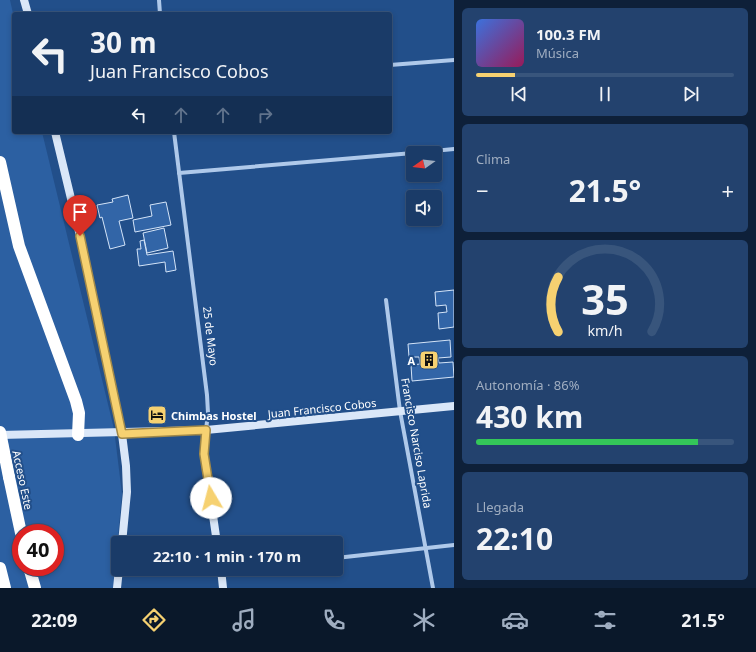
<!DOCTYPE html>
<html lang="es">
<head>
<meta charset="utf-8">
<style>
	body { margin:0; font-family:"Noto Sans",sans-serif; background:#23426e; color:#f1f3f6; height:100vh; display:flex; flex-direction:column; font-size:15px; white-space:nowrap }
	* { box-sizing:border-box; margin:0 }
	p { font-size:13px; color:#9fadc0 }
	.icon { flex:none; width:22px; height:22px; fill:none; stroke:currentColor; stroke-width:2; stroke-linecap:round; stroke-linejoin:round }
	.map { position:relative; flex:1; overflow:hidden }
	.sheet { display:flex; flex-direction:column; gap:8px; padding:8px; background:#0e2039; width:302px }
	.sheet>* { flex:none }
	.top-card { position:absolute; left:12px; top:12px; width:380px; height:122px; border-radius:4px; box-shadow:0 2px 6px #0003,0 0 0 1px #38557c; background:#1a3b68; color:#f1f3f6; overflow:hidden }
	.needle { width:26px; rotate:256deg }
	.tools { position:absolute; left:406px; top:146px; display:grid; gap:8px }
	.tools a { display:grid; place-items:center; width:36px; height:36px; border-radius:4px; background:#1a3b68; box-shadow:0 2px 6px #0003,0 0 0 1px #38557c; font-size:20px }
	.speed { position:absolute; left:12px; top:524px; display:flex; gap:8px; font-size:20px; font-weight:700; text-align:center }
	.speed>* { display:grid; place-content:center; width:52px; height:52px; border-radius:50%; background:#1a3b68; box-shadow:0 2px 6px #0003,0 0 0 1px #38557c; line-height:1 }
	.speed .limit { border:6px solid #d22; background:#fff; color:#111 }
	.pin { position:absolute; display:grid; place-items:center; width:34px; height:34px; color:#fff; margin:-41px -17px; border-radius:50% 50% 50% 0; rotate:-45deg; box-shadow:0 0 4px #0007 }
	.pin .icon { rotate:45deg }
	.me { position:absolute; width:44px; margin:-22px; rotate:352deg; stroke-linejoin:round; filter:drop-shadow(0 0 3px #0008) }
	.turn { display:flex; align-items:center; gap:14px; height:84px; padding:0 12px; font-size:18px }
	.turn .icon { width:52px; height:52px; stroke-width:2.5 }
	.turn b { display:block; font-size:28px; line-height:34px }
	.lanes { display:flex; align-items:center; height:38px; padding:0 12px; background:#0003; justify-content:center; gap:20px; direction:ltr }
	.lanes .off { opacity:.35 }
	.big { font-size:30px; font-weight:700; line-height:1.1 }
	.sheet .widget { flex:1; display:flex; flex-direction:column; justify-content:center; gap:6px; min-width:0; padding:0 14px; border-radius:6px; background:#23426e }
	.sheet .dial { align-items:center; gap:0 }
	.dial svg { height:104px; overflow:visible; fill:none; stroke:#38557c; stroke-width:7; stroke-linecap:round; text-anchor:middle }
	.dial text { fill:#f1f3f6; stroke:none }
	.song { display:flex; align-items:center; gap:12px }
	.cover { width:48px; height:48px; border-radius:6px; background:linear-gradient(135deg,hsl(220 70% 55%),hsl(330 70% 35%)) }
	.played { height:4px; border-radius:2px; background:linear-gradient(90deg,#f6d171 15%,#38557c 15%) }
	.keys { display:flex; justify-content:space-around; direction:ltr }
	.heat { display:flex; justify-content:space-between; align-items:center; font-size:22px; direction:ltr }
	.charge { height:6px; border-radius:3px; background:linear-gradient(90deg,#34c759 86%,#38557c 0) }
	.trip { position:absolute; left:111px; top:536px; width:232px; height:40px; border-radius:4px; background:#1a3b68; box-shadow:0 2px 6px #0003,0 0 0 1px #38557c; font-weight:700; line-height:40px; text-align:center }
	.dock { display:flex; height:64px; justify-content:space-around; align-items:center; background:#0a182a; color:#9fadc0 }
	.dock .icon { width:28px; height:28px }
	.dock .active { color:#f6d171 }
	.dock b { font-size:18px; color:#f1f3f6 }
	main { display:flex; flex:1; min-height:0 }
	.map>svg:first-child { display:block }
</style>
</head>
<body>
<main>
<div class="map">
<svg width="454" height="588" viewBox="0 0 454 588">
	<rect width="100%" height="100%" fill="#224f8a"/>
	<path fill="#2c60a2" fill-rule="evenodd" d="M0 0H10L14 18V132H42L114 429 122 494 113 588H0ZM21 533H55V567H21Z"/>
	<g fill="#3265a7" stroke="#d4e4f8">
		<path d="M128 195 133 218 119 221 125 245 110 249 102 217 100 218 97 205 113 202 112 199Z"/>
		<path d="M166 202 171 225 135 232 133 220 152 216 150 205Z"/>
		<path d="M164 228 168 248 147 253 143 233Z"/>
		<path d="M144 240 147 255 173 251 176 270 166 272 165 262 139 266 137 249H141L140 241Z"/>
		<path d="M454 290V327L439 329 438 313 447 312 446 305 436 306 435 292Z"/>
		<path d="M450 340 451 357 438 358 439 363 453 362 454 377 412 381 411 365 420 364 419 357H409L408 344Z"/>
	</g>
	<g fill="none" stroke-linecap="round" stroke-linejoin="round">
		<g stroke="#afc9ea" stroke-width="4">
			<path d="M159 0 160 14"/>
			<path d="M390 65 454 60"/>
			<path d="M174 132 207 395 208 413 206 430"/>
			<path d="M413 153 454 149"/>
			<path d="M179 173 413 153"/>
			<path d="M386 300 400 411 433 588"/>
			<path d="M336 558 454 545"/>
			<path d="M222 571 235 569"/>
		</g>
		<g stroke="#dae7f8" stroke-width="8">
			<path d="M24 0 28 14"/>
			<path d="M55 132 80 236 122 434 126 466 127 492 122 543"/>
			<path d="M206 430 204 454 217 543"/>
			<path d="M0 435 206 430 454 406"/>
			<path d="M221 569 223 588"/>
			<path d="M117 588 119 569"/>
		</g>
		<g stroke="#fff" stroke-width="12">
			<path d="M0 162 19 246 76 401 79 413 78 435"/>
			<path d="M9 477 21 533"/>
			<path d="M29 567 35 588"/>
			<path d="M0 568 5 588"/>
		</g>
		<path stroke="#fff" stroke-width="12" d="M0 432 9 477"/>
	</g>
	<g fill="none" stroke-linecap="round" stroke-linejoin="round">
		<g stroke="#a08849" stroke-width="10">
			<path id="route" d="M80 236 122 434 206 430 204 454 211 498"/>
		</g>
		<use href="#route" stroke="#f6d171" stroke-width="7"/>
	</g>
	<defs>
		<g id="building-square" transform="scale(1)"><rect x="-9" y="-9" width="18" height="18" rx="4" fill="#f6d171" stroke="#224f8a"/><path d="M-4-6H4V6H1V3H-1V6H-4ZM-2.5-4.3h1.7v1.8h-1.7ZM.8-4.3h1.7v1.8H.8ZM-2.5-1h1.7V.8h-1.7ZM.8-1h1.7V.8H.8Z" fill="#111"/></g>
		<g id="hotel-square" transform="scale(1)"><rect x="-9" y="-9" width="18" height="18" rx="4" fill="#f6d171" stroke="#224f8a"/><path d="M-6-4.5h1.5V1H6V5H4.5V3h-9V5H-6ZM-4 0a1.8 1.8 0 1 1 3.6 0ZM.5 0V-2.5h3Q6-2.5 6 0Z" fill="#111"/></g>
	</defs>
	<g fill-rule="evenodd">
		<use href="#building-square" x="429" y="360"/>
		<use href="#hotel-square" x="157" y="415"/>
	</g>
	<g text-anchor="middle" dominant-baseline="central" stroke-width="4" stroke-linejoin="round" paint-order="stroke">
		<g font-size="11" fill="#fff" stroke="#224f8a">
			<text transform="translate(211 336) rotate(83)">25 de Mayo</text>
			<text transform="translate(322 408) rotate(-6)">Juan Francisco Cobos</text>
			<text transform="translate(417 443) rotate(80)">Francisco Narciso Laprida</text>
			<text transform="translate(23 480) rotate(78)">Acceso Este</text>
		</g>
		<g font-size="11" font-weight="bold" fill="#fff" stroke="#224f8a" text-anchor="end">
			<text x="415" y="360">A</text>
			<text x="171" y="415" text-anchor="start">Chimbas Hostel</text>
		</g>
	</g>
</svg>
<div class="tools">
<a><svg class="needle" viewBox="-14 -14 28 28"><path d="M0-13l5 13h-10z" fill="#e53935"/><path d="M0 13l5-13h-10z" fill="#9fadc0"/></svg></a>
<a><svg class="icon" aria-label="sound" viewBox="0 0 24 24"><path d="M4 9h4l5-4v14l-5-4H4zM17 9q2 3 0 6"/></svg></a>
</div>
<div class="speed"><div class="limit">40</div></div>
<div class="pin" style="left:80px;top:236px;background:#d93025"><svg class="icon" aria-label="arrive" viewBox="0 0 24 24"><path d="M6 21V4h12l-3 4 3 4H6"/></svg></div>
<svg class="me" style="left:211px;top:498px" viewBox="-20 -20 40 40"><circle r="19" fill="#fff"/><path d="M0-13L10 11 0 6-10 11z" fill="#f6d171"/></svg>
<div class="trip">22:10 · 1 min · 170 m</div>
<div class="top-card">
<div class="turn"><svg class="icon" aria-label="left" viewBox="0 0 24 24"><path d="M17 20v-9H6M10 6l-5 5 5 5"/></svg><div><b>30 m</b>Juan Francisco Cobos</div></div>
<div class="lanes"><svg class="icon" aria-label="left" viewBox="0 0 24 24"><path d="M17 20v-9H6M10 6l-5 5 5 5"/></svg><svg class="icon off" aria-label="ahead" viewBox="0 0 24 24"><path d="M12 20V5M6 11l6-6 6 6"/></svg><svg class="icon off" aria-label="ahead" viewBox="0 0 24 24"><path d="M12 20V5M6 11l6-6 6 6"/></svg><svg class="icon off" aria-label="right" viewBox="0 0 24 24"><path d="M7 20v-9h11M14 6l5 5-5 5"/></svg></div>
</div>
</div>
<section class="sheet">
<div class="widget">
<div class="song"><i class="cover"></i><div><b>100.3 FM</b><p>Música</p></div></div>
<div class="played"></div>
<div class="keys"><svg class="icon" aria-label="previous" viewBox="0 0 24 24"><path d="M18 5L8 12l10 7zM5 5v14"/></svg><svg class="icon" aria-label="pause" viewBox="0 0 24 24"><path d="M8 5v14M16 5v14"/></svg><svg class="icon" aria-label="next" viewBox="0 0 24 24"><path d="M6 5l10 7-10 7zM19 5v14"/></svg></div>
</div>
<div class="widget"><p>Clima</p>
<div class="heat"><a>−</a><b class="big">21.5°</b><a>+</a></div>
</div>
<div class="widget dial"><svg viewBox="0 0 100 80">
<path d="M14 69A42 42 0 1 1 86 69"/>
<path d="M14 69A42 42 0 0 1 14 27" stroke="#f6d171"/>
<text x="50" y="56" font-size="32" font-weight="700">35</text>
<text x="50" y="72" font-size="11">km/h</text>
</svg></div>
<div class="widget"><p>Autonomía · 86%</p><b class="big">430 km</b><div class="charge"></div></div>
<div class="widget"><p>Llegada</p><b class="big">22:10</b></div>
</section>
</main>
<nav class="dock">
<b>22:09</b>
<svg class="icon active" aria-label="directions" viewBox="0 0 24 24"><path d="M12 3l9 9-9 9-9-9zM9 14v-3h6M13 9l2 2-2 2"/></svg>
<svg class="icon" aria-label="music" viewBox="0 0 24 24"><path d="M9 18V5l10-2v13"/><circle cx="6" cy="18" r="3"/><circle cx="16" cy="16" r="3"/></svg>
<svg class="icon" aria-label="phone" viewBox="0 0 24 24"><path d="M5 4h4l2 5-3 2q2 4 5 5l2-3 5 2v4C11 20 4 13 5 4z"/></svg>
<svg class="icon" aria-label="climate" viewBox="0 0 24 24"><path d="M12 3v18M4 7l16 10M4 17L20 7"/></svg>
<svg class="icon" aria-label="car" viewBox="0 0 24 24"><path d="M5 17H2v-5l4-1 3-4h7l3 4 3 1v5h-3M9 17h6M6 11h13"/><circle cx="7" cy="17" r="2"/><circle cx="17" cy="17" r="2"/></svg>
<svg class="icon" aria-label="filters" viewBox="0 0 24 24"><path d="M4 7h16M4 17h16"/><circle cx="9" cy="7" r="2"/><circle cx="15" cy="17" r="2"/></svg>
<b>21.5°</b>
</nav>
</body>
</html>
